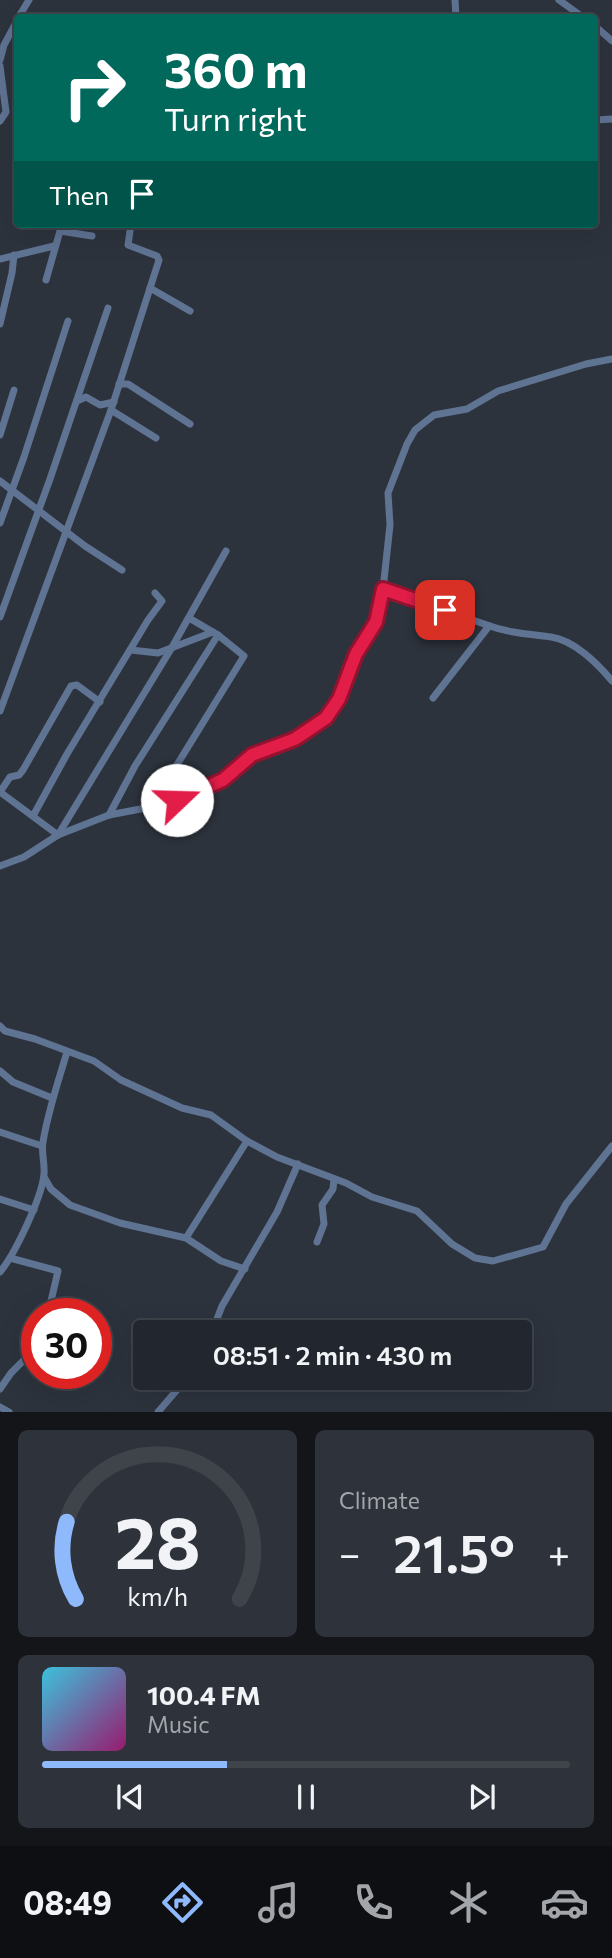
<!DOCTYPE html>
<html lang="en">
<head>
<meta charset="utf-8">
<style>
	body { margin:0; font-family:Commissioner,sans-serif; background:#2e323a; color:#f1f3f6; height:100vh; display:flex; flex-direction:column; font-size:26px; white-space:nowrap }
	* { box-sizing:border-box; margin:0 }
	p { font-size:23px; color:#a2a5aa }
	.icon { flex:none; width:38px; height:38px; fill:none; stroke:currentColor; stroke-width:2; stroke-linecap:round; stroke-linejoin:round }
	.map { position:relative; height:1412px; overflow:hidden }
	.details { display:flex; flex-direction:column; gap:18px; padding:18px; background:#131519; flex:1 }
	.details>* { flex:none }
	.guide { position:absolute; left:14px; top:14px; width:584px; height:214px; border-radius:7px; box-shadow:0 7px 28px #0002,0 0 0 2px #3f434a; background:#00695c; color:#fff; overflow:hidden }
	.speed { position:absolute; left:21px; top:1298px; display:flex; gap:14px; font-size:35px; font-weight:700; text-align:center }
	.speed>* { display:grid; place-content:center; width:91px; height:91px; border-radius:50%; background:#22262e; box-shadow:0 7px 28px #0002,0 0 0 2px #3f434a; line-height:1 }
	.speed .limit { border:10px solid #d22; background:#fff; color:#111 }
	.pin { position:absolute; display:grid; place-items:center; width:60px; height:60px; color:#fff; margin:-30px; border-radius:14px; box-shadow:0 4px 10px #0006 }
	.me { position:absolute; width:77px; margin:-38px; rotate:69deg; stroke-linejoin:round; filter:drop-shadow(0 0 5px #0008) }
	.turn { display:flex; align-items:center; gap:24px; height:147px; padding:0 35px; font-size:32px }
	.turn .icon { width:91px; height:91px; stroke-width:2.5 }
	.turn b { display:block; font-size:49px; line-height:60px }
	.then { display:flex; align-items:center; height:66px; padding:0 35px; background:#0003; gap:14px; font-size:26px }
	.big { font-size:52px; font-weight:600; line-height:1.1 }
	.details .tile { flex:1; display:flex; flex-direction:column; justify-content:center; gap:10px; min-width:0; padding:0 24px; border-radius:10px; background:#2e323a }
	.details .dial { align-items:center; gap:0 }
	.dial svg { height:182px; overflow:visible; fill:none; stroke:#3f434a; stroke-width:7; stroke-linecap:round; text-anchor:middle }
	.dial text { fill:#f1f3f6; stroke:none }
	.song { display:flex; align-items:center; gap:21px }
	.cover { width:84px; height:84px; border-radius:10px; background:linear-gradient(135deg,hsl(190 70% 55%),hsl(320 70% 35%)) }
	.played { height:7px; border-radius:4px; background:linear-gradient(90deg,#8eb9fc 35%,#3f434a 35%) }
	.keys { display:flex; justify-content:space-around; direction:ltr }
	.heat { display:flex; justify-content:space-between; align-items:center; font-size:38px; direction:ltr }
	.details .tiles { flex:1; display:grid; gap:18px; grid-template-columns:1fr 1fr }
	.tile:last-child { grid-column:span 2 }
	.trip { position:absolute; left:133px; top:1320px; width:399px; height:70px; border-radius:7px; background:#22262e; box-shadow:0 7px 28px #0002,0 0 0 2px #3f434a; font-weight:600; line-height:70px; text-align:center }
	.menu { display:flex; height:112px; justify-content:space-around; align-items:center; background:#0e0f12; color:#a2a5aa }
	.menu .icon { width:49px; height:49px }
	.menu .active { color:#8eb9fc }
	.menu b { font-size:32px; color:#f1f3f6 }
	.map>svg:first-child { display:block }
</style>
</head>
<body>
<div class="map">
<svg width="612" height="1412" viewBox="0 0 612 1412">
	<rect width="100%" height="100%" fill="#2d333d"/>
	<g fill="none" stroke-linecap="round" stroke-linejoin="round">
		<g stroke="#5f7393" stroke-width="7">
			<path d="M455 0 456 18"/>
			<path d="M559 0 584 18"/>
			<path d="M18 18 29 0"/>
			<path d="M595 26 612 41"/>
			<path d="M0 60 4 45 18 19"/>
			<path d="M0 66 6 112 0 121"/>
			<path d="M595 120 612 119"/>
			<path d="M0 259 54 246"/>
			<path d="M46 280 60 231 92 236"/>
			<path d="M150 288 190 311"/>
			<path d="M0 324 12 273 14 255"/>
			<path d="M119 384H128L190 424"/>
			<path d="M77 401 86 397 100 405 114 402"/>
			<path d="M111 410 156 438"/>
			<path d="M0 435 14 390"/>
			<path d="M0 481 85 546 122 570"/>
			<path d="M0 523 24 457 68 321"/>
			<path d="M383 589C418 601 452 613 487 625 508 633 529 634 551 637 574 640 598 664 612 681"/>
			<path d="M0 617 50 479 108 308"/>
			<path d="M131 650 158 653 213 632"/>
			<path d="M433 698 489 626"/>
			<path d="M100 702 77 685 71 686 23 770 19 775 10 777 0 792 58 835 171 649 226 551"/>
			<path d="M0 711 111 410 159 260 157 256 128 245 131 224"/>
			<path d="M151 807 244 656 218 635 189 618"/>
			<path d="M109 815 135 766 218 635"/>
			<path d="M33 816 67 754 148 620 162 601 155 593"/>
			<path d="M0 866 24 857 58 835 109 815 151 807 206 790 223 780 252 755 295 739 318 725 334 708 356 654 376 622 383 589 390 525 388 493 407 444 415 430 434 415 467 409 498 391 586 364 612 359"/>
			<path d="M0 1026 5 1031 35 1039 94 1061 121 1080 182 1108 211 1115 247 1141 277 1157 346 1183 372 1197 417 1211 452 1244 475 1258 493 1261 543 1247 566 1204 612 1146"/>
			<path d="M0 1071 13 1082 52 1098"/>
			<path d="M0 1132 42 1146"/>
			<path d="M44 1177 51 1189 70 1205 120 1223 186 1238 221 1261 245 1269"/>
			<path d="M0 1199 34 1210"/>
			<path d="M186 1238 247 1141"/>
			<path d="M317 1242 324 1224 322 1205 333 1189 334 1179"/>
			<path d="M10 1258 58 1271 48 1314"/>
			<path d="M0 1272C15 1254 42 1197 44 1174 45 1163 41 1152 43 1142 48 1111 58 1082 67 1052"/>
			<path d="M212 1332 222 1306 277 1212 298 1164"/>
			<path d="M0 1389 11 1373 37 1347"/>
			<path d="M0 1407 9 1412"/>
			<path d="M158 1412 188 1377"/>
		</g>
	</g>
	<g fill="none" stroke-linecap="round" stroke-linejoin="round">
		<g stroke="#92132f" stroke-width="18">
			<path id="route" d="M177 800 223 780 252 755 295 739 326 718 339 699 356 654 376 622 383 589 445 610"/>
		</g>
		<use href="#route" stroke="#e11d48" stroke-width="12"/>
	</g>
</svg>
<div class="speed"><div class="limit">30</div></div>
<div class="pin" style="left:445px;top:610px;background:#d93025"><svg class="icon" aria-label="arrive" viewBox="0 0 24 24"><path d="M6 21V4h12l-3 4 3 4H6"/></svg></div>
<svg class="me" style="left:177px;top:800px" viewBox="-20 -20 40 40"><circle r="19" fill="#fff"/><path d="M0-13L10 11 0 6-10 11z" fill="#e11d48"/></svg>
<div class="trip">08:51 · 2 min · 430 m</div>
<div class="guide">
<div class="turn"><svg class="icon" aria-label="right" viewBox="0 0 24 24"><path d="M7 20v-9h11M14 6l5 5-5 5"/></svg><div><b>360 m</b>Turn right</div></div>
<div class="then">Then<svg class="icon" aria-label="arrive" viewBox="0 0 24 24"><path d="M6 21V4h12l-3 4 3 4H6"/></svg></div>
</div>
</div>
<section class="details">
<div class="tiles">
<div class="tile dial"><svg viewBox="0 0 100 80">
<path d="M14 69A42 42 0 1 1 86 69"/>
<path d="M14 69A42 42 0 0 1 10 35" stroke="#8eb9fc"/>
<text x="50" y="56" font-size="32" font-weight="700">28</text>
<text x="50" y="72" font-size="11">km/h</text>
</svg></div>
<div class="tile"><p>Climate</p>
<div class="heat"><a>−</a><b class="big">21.5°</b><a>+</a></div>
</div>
<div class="tile">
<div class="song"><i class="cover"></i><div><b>100.4 FM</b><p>Music</p></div></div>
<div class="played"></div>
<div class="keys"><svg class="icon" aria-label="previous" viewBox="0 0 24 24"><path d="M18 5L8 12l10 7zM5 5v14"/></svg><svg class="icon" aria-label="pause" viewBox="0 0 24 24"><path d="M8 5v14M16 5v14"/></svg><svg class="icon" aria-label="next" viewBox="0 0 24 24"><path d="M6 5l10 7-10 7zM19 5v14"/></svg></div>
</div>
</div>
</section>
<nav class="menu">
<b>08:49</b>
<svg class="icon active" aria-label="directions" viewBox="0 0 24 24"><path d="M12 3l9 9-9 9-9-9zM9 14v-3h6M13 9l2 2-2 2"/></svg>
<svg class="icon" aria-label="music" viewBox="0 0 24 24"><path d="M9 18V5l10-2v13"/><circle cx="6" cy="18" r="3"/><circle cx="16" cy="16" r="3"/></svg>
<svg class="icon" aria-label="phone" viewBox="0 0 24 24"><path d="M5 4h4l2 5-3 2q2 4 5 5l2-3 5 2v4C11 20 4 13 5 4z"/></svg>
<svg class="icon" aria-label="climate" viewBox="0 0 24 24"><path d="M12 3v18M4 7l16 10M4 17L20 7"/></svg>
<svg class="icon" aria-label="car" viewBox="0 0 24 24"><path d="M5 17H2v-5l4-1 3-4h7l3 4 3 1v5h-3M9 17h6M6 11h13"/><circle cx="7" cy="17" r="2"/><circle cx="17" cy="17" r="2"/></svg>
</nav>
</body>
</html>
